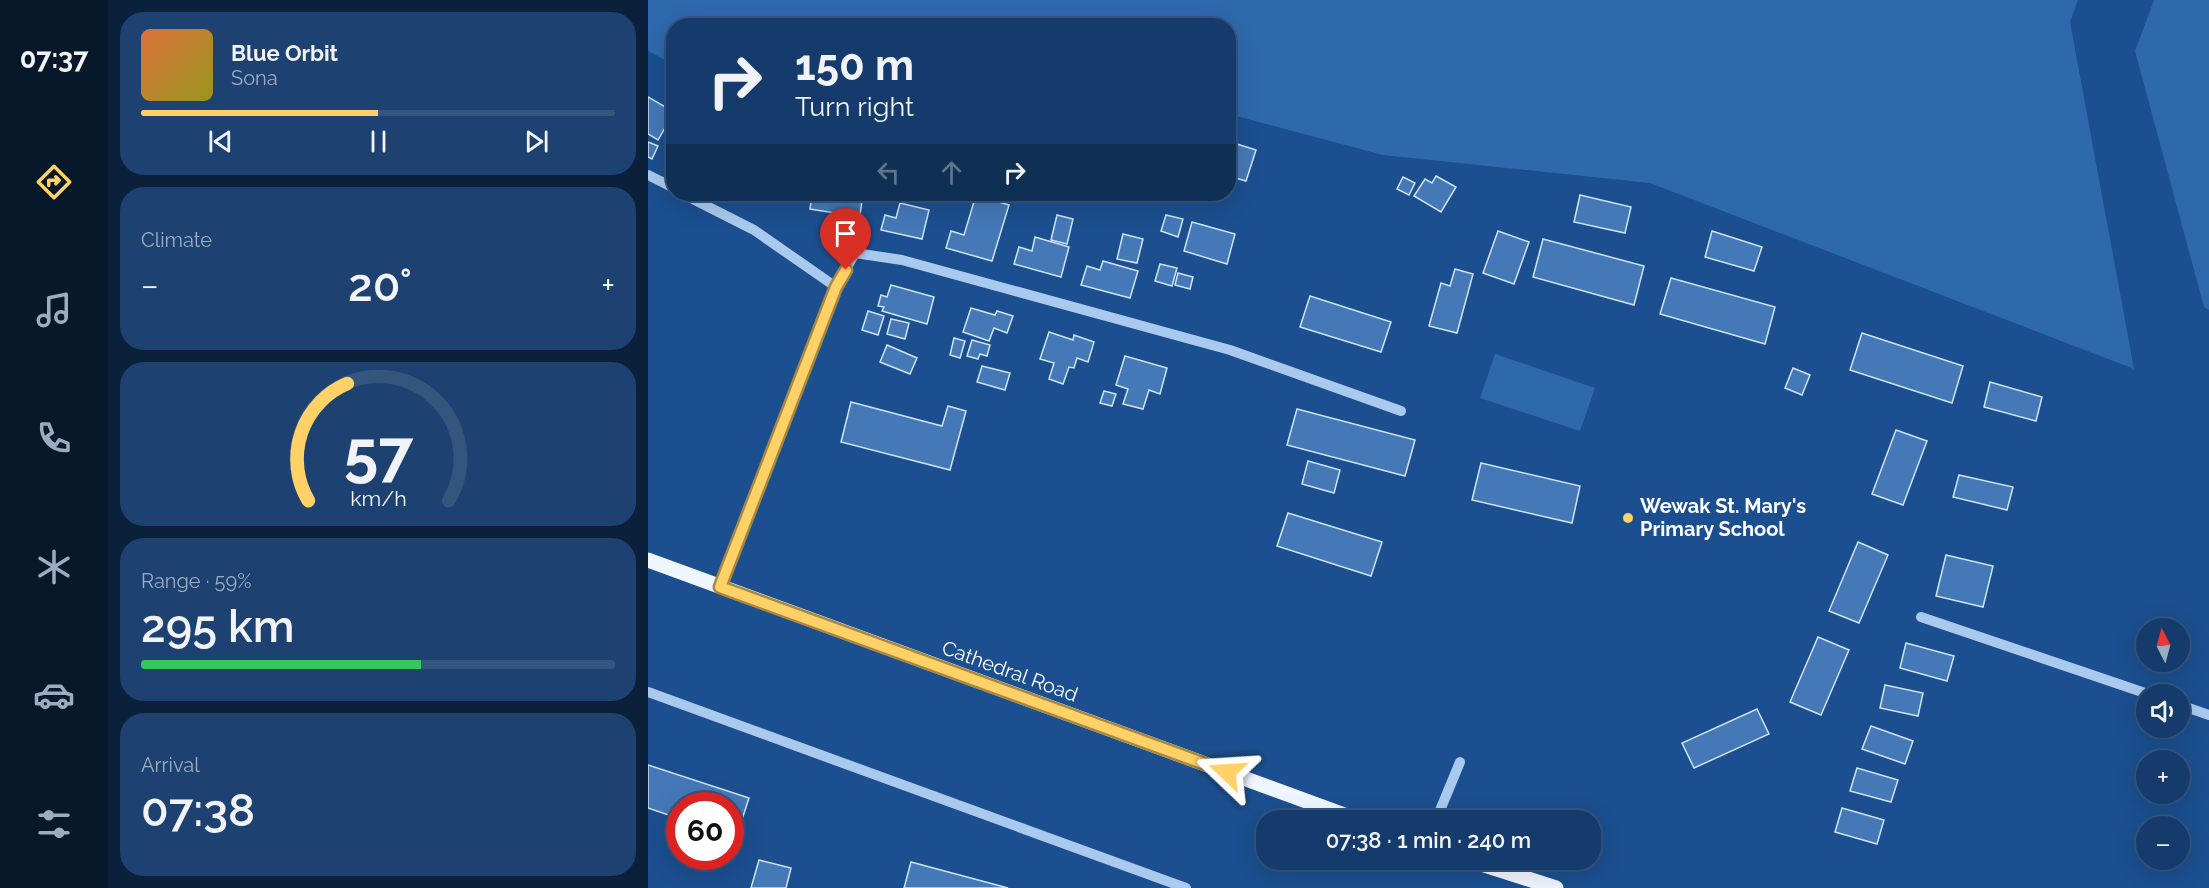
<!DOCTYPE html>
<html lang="en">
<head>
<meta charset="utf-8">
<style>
	body { margin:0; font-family:Raleway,sans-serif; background:#1d4271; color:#f1f3f6; height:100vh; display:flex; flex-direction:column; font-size:22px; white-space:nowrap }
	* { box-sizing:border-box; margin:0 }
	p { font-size:20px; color:#9dadc1 }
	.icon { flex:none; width:33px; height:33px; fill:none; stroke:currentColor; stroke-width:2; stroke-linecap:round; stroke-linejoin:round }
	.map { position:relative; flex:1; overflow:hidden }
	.panel { display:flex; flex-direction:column; gap:12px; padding:12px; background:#0b203b; width:540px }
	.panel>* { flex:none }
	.hud { position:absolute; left:18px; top:18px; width:570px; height:183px; border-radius:24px; box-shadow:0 6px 24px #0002,0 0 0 2px #33557e; background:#143b6b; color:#f1f3f6; overflow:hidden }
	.needle { width:39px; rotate:354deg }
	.controls { position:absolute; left:1488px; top:618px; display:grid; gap:12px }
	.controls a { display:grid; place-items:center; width:54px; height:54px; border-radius:50%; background:#143b6b; box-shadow:0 6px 24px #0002,0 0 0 2px #33557e; font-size:30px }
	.speed { position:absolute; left:18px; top:792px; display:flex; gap:12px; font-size:30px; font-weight:700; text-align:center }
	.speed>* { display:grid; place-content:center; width:78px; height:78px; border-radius:50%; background:#143b6b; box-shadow:0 6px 24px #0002,0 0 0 2px #33557e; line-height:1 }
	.speed .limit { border:9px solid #d22; background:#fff; color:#111 }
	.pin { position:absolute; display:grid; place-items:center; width:51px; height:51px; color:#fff; margin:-62px -26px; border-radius:50% 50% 50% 0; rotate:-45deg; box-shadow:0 0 6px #0007 }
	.pin .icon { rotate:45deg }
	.me { position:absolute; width:66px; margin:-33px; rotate:290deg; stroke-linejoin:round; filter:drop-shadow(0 0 4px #0008) }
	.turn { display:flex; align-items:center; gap:21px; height:126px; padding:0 30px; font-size:27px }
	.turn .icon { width:78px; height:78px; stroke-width:2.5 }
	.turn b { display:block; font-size:42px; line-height:51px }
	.lanes { display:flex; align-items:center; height:57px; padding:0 30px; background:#0003; justify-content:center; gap:30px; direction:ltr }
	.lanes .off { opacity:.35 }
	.big { font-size:45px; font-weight:600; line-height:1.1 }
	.panel .widget { flex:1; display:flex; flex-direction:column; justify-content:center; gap:9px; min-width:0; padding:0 21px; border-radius:24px; background:#1d4271 }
	.panel .dial { align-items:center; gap:0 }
	.dial svg { height:156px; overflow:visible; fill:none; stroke:#33557e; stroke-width:7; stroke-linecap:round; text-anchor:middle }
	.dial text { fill:#f1f3f6; stroke:none }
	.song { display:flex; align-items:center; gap:18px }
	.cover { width:72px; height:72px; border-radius:9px; background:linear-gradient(135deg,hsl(20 70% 55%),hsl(60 70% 35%)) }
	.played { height:6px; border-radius:3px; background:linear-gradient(90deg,#ffd166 50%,#33557e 50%) }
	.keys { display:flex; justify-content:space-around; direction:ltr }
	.heat { display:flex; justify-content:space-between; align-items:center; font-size:33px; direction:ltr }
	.charge { height:9px; border-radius:4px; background:linear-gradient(90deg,#34c759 59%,#33557e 0) }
	.trip { position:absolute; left:608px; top:810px; width:345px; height:60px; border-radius:24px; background:#143b6b; box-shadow:0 6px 24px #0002,0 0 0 2px #33557e; font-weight:600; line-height:60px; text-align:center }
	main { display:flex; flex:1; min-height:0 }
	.tabs { display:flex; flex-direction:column; width:108px; justify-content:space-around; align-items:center; background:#08182b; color:#9dadc1 }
	.tabs .icon { width:42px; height:42px }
	.tabs .on { color:#ffd166 }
	.tabs b { font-size:27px; color:#f1f3f6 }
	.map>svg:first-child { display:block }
</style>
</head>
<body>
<main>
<nav class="tabs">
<b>07:37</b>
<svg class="icon on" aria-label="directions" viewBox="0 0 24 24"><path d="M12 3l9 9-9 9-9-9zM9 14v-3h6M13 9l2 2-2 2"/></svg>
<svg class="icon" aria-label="music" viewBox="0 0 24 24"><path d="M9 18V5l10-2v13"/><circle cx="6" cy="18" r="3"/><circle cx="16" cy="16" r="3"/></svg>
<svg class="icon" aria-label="phone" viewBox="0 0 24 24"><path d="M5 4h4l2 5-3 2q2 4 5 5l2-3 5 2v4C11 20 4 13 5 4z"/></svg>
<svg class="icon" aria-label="climate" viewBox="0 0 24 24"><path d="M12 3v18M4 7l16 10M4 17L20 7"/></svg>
<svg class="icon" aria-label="car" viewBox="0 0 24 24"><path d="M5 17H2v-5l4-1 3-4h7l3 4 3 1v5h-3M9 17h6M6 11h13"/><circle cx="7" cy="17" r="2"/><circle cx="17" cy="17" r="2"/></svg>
<svg class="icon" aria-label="filters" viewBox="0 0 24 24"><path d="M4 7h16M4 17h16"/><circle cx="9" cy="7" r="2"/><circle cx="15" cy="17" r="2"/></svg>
</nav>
<section class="panel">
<div class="widget">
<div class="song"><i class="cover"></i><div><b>Blue Orbit</b><p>Sona</p></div></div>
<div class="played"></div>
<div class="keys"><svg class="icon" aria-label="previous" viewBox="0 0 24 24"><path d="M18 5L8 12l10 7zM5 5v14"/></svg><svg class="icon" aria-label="pause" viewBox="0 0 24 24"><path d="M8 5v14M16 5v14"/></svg><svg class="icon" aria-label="next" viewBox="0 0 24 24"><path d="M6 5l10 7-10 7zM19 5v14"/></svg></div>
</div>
<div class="widget"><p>Climate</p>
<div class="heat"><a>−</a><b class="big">20°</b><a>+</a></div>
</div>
<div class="widget dial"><svg viewBox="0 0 100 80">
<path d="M14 69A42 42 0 1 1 86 69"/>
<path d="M14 69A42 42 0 0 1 34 9" stroke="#ffd166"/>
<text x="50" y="56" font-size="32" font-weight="700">57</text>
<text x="50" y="72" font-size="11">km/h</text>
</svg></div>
<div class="widget"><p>Range · 59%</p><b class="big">295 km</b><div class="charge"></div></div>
<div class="widget"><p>Arrival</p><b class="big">07:38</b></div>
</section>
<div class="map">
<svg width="1561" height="888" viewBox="0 0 1561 888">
	<rect width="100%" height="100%" fill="#1b4f8f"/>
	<g fill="#2e69ad">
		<path d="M0 0H1430L1422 22 1486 369 1002 183 735 155 581 114 580 26H26L25 64 0 51Z"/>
		<path d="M1506 0H1561V310L1556 307 1487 51Z"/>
		<path d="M847 354 947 388 932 431 832 398Z"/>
	</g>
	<g fill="#4478b7" stroke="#cfe3fa" stroke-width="1.5">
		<path d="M0 97 26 112 10 140 0 134Z"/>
		<path d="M0 142 10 146 4 159 0 157Z"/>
		<path d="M589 144 608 150 598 181 580 176V150L586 152Z"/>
		<path d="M788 176 808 187 793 212 766 196 777 179 784 183Z"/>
		<path d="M755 177 767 183 761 195 749 189Z"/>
		<path d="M164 194H215L210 229 192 226 194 214 162 209Z"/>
		<path d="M328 195 361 205 344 261 298 248 303 231 316 235Z"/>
		<path d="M932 195 983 207 977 233 926 222Z"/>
		<path d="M252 203 281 210 274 239 233 230 237 215 248 218Z"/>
		<path d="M409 215 425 219 419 244 403 240Z"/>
		<path d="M518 215 535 219 530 237 513 231Z"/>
		<path d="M544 222 587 234 579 264 536 251Z"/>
		<path d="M850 231 881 242 866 284 835 273Z"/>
		<path d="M1064 231 1114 247 1106 271 1057 257Z"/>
		<path d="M475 234 495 239 489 263 469 259Z"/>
		<path d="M387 237 421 247 413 277 366 264 371 247 384 251Z"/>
		<path d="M895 239 996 266 986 305 885 277Z"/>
		<path d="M455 261 490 271 482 298 433 285 439 266 452 270Z"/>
		<path d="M512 264 529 268 524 286 507 281Z"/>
		<path d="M807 269 825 274 809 333 781 326 793 283 802 286Z"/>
		<path d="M530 273 545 277 542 289 527 285Z"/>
		<path d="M1023 278 1127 307 1117 344 1012 314Z"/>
		<path d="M243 285 286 297 279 324 234 311 236 307 230 306 233 295 239 297Z"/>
		<path d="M662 296 743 322 733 352 652 327Z"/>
		<path d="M323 308 347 315 349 311 365 316 359 333 346 328 341 341 315 332Z"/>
		<path d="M220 311 236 316 230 335 214 330Z"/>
		<path d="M243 319 261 323 257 339 239 334Z"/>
		<path d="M401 332 425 340 426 335 446 342 440 362 429 358 426 368 421 367 415 384 401 379 406 363 392 359Z"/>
		<path d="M1214 333 1315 366 1304 403 1202 370Z"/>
		<path d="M306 338 317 341 312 358 302 355Z"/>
		<path d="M324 340 342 345 339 356 332 354 330 359 319 356Z"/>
		<path d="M239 345 269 358 262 374 232 362Z"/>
		<path d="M477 356 519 368 512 394 501 390 495 409 475 404 480 389 468 385Z"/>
		<path d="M334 366 362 373 357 390 329 382Z"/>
		<path d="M1145 368 1162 375 1154 395 1137 388Z"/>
		<path d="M1342 382 1394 397 1388 421 1336 407Z"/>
		<path d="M456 391 468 394 464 406 452 403Z"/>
		<path d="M203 402 294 426 300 406 318 411 302 470 193 442Z"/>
		<path d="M649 409 767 440 757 476 639 445Z"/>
		<path d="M1248 430 1279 441 1255 505 1224 494Z"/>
		<path d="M660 461 692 470 686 493 654 484Z"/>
		<path d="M833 463 932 486 924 523 824 500Z"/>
		<path d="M1311 475 1365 487 1359 510 1305 497Z"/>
		<path d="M640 513 734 542 723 576 629 546Z"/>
		<path d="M1210 542 1240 555 1211 623 1181 611Z"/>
		<path d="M1298 555 1345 566 1335 607 1288 596Z"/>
		<path d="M1170 637 1201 650 1173 715 1142 702Z"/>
		<path d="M1258 643 1306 656 1299 681 1252 668Z"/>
		<path d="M1237 685 1275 693 1270 716 1232 708Z"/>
		<path d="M1109 709 1121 734 1046 768 1034 743Z"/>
		<path d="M1223 726 1265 741 1257 764 1214 749Z"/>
		<path d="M0 765 101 798 88 838 82 836V806H32V819L0 808Z"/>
		<path d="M1209 768 1250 780 1243 802 1202 791Z"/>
		<path d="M1194 808 1236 820 1229 844 1187 832Z"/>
		<path d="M111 860 143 868 138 888H103Z"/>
		<path d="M263 862 360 888H256Z"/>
	</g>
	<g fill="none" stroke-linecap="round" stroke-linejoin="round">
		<g stroke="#a9c9ee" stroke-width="10">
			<path d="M0 175 26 188"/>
			<path d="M35 194 106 230 188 287 73 587"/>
			<path d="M188 287 207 253 254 260 582 350 753 411"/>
			<path d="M1273 617 1500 694"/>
			<path d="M0 692 538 888"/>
			<path d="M1532 705 1561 715"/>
			<path d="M788 820 812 762"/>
		</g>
		<g stroke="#f0f6ff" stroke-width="15">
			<path d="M0 560 710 820"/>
			<path d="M821 860 908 888"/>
		</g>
	</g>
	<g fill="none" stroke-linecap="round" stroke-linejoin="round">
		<g stroke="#a68842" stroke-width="15">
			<path id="route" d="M198 270 188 287 72 587 579 772"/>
		</g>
		<use href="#route" stroke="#ffd166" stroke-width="10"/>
	</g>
	<circle fill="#ffd166" stroke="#1b4f8f" stroke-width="2" cx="980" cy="518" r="6"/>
	<g text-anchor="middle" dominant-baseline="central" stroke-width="6" stroke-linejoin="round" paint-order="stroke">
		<g font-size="20" font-weight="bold" fill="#fff" stroke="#1b4f8f" text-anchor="start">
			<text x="992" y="506">Wewak St. Mary's<tspan x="992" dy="23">Primary School</tspan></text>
		</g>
		<g font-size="20" fill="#fff" stroke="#1b4f8f">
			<text transform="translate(362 671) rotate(20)">Cathedral Road</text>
		</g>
	</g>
</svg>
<div class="controls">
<a><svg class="needle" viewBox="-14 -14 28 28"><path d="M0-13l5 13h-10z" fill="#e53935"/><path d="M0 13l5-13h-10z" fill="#9dadc1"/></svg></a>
<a><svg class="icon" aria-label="sound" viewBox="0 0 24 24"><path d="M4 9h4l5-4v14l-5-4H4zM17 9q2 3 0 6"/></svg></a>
<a>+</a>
<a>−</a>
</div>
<div class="speed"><div class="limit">60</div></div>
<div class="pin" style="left:198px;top:270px;background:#d93025"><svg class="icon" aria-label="arrive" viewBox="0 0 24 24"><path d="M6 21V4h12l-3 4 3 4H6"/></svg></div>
<svg class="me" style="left:579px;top:772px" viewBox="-20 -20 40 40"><path d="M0-17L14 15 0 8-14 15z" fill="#ffd166" stroke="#fff" stroke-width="4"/></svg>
<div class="trip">07:38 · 1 min · 240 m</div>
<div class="hud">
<div class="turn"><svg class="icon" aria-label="right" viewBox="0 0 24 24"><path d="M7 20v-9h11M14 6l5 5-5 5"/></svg><div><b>150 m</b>Turn right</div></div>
<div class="lanes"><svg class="icon off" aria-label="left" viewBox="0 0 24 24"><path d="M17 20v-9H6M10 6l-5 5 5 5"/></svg><svg class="icon off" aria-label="ahead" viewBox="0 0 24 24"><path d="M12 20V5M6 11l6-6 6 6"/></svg><svg class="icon" aria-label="right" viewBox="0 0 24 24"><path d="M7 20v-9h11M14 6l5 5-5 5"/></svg></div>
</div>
</div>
</main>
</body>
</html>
